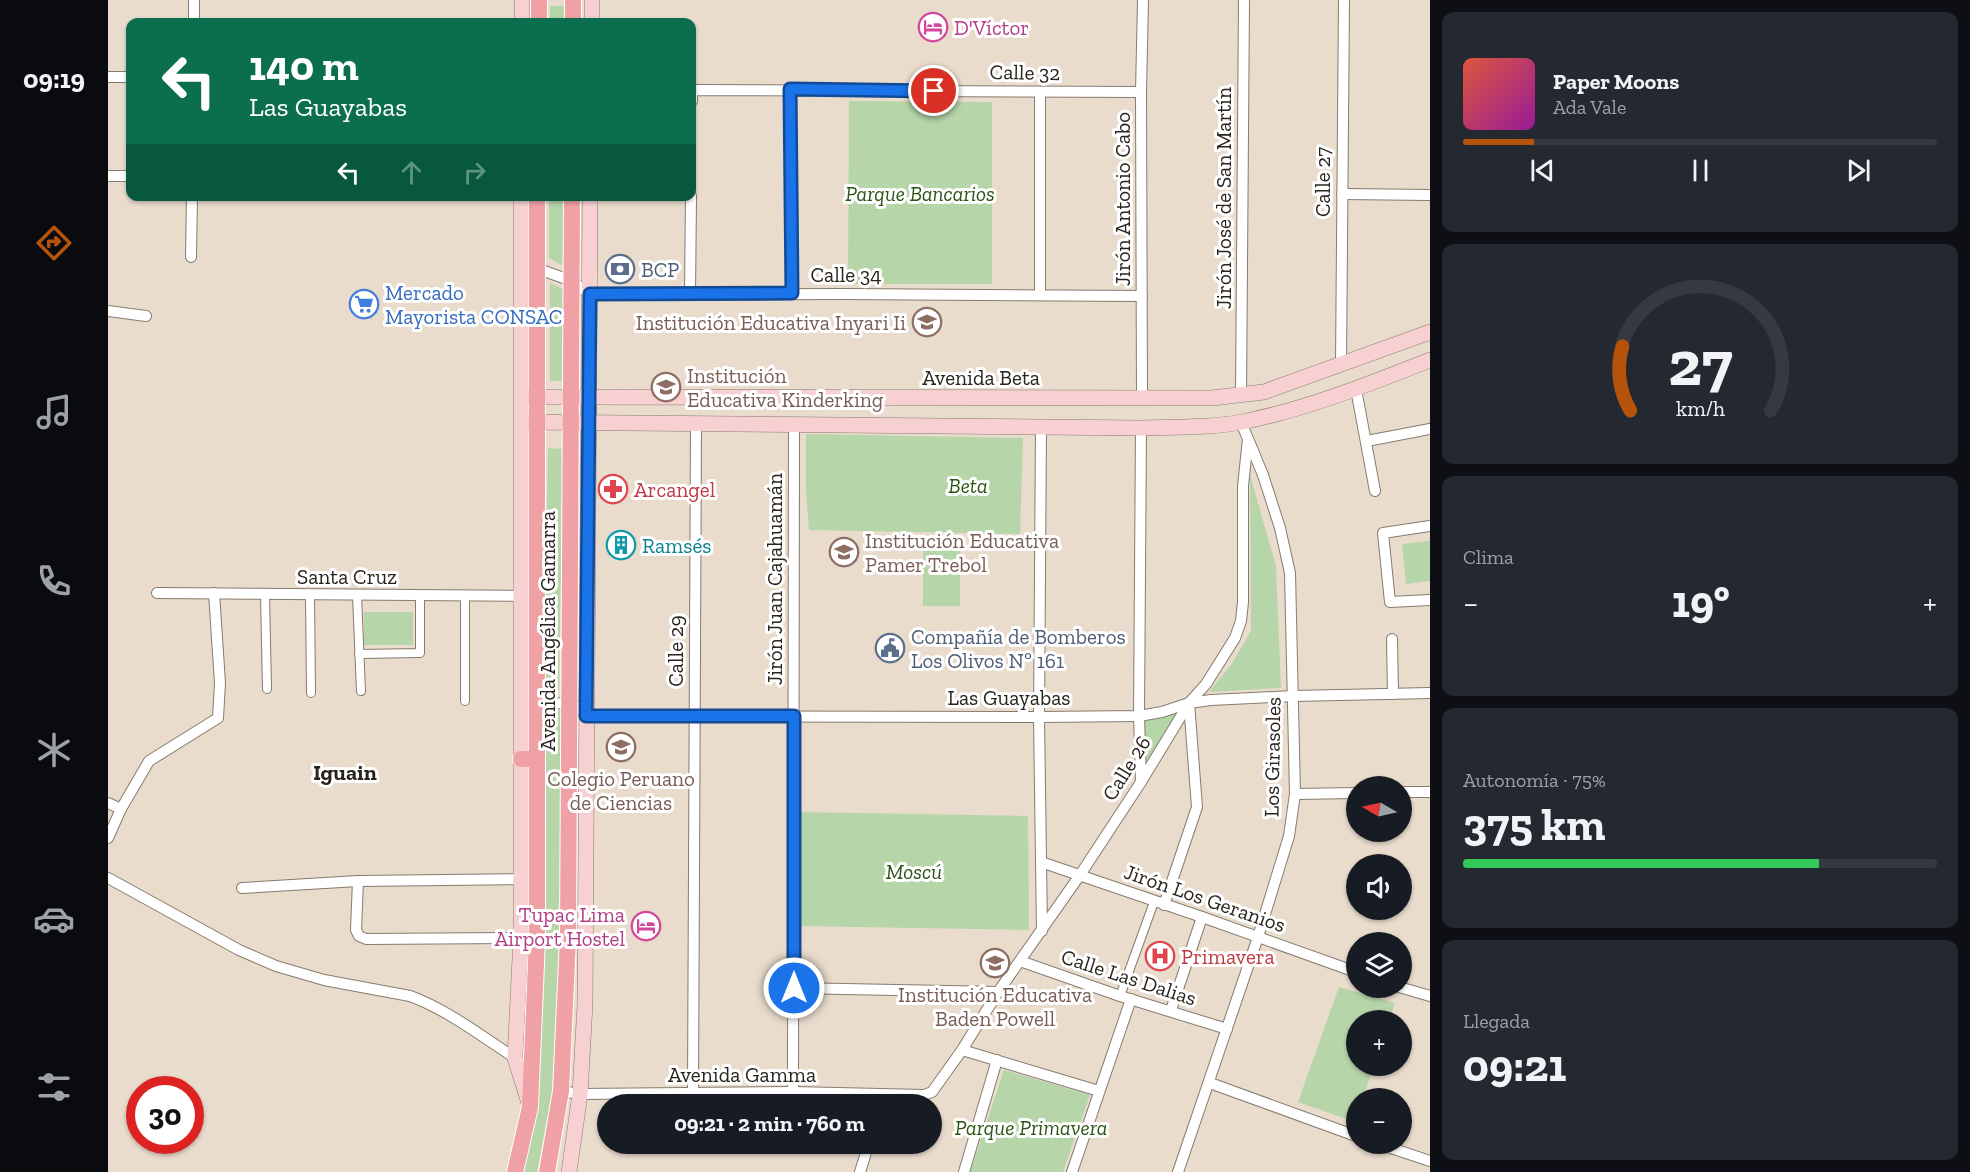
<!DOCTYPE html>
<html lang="es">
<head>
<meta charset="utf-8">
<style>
	body { margin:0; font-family:"Zilla Slab",serif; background:#242831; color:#f1f3f6; height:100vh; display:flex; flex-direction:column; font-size:22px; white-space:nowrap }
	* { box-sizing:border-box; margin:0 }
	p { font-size:20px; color:#9ea1a6 }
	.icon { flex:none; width:33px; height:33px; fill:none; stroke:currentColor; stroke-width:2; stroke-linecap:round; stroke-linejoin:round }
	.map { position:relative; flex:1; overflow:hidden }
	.drawer { display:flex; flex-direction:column; gap:12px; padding:12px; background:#0d0f14; width:540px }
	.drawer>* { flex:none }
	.banner { position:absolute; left:18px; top:18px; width:570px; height:183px; border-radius:12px; box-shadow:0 2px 4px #0004; background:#0b6e4f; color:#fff; overflow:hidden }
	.needle { width:39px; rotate:279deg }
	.controls { position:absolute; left:1238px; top:776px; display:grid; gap:12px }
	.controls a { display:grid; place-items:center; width:66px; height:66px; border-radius:50%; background:#171b24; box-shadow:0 2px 4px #0004; font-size:30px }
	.speed { position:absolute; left:18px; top:1076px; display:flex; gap:12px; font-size:30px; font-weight:700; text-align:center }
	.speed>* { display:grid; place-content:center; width:78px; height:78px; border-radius:50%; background:#171b24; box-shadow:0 2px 4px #0004; line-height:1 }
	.speed .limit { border:9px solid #d22; background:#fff; color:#111 }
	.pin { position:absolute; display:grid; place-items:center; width:51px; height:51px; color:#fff; margin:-26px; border:3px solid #fff; border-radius:50%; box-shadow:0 2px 6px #0007 }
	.me { position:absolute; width:66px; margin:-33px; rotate:0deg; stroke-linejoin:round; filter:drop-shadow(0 0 4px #0008) }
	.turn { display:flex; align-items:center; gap:21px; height:126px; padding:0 24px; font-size:27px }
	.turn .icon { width:78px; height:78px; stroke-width:2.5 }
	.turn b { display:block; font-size:42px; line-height:51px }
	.lanes { display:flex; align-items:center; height:57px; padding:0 24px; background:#0003; justify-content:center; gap:30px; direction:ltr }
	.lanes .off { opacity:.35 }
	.big { font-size:45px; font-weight:800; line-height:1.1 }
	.drawer .widget { flex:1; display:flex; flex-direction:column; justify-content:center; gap:9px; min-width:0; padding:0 21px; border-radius:12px; background:#242831 }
	.drawer .dial { align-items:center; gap:0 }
	.dial svg { height:156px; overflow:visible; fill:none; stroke:#363941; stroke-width:7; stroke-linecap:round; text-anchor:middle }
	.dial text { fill:#f1f3f6; stroke:none }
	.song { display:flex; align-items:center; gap:18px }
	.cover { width:72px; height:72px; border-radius:9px; background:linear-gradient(135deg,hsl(10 70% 55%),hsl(300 70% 35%)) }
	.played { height:6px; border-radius:3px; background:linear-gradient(90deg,#b45309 15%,#363941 15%) }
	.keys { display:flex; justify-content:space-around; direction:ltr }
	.heat { display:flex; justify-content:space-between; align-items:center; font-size:33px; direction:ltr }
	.charge { height:9px; border-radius:4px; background:linear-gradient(90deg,#34c759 75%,#363941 0) }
	.trip { position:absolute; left:489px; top:1094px; width:345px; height:60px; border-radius:30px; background:#171b24; box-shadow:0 2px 4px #0004; font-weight:800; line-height:60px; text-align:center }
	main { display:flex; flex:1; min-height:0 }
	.tabs { display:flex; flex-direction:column; width:108px; justify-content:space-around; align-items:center; background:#090b0e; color:#9ea1a6 }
	.tabs .icon { width:42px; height:42px }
	.tabs .on { color:#b45309 }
	.tabs b { font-size:27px; color:#f1f3f6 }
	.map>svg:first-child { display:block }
</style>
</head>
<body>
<main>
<nav class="tabs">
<b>09:19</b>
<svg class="icon on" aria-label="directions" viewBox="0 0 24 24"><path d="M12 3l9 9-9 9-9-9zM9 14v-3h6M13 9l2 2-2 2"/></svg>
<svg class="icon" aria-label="music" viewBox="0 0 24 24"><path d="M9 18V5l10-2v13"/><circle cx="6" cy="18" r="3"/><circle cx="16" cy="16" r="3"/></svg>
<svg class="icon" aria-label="phone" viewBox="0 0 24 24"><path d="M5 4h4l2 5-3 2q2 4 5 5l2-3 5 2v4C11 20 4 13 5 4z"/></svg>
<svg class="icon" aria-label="climate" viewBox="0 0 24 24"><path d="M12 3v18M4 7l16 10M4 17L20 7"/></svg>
<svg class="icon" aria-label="car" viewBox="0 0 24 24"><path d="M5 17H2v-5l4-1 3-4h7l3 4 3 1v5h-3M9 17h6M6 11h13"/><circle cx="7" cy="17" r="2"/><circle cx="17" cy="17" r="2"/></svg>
<svg class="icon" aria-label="filters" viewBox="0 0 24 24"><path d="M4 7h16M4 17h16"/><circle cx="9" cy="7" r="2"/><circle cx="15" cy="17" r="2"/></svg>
</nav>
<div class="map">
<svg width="1322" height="1172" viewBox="0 0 1322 1172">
	<rect width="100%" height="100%" fill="#e9dccd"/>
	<g fill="#b6d5a9">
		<rect x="442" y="6" width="14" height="16"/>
		<path d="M741 101 884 102V284H740Z"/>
		<path d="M441 197H455V266L441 258Z"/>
		<path d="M442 283 459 291 458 381H442Z"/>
		<path d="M698 434 915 438 912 534 701 530 698 490Z"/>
		<path d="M440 448 455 449 451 690 436 689Z"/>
		<path d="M1142 475 1168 566 1173 688 1101 692 1123 665 1143 631Z"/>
		<rect x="815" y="537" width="37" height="69"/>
		<path d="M1322 541V581L1298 584 1294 544Z"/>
		<rect x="256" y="612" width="49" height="33"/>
		<path d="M454 709V997L444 1094 429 1172H414L434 712Z"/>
		<path d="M1073 713 1037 762V718Z"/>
		<path d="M690 812 920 816 921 930 691 926Z"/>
		<path d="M1231 987 1287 1003 1281 1020H1248V1065H1266L1255 1098H1248L1247 1122 1190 1102Z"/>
		<path d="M896 1070 982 1095 955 1172H862Z"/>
	</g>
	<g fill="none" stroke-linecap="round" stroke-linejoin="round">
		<g stroke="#877b6e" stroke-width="10">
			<g id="pedestrian">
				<path d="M157 595 159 689"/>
				<path d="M202 595 203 693"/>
				<path d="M249 595 253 691"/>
				<path d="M251 654 312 653V595"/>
				<path d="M357 701V596"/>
				<path d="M1012 996 1046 902"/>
			</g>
		</g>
		<g stroke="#877b6e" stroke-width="12">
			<g id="minor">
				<path d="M86 22V0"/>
				<path d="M0 77H22"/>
				<path d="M682 89 684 293"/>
				<path d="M932 92V294"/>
				<path d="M584 101V90L1033 92"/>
				<path d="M0 176H22"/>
				<path d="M1234 194 1322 195"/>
				<path d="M83 257 84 196"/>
				<path d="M425 267 464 281 481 294 500 295 736 294 1034 296"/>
				<path d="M582 294 583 196"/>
				<path d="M0 311 38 316"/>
				<path d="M1233 365 1236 0"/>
				<path d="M1248 389 1267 491"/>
				<path d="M1133 396 1136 0"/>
				<path d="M1034 399 1033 92 1035 0"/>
				<path d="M933 426 931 717 934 931"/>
				<path d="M1259 441 1322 429"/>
				<path d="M1322 526 1275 533 1282 602 1322 600"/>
				<path d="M49 593 418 596"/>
				<path d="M1284 639 1285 694"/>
				<path d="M423 704 461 703 470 707 478 716 931 717 1031 716 1054 712 1081 703 1103 700 1186 696 1322 693"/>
				<path d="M1033 782 1031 716 1033 428"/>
				<path d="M1293 792H1322"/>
				<path d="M1187 794 1248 793"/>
				<path d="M0 803 13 809"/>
				<path d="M0 838 13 809 41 761 110 718 112 683 106 593"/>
				<path d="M933 862 1094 917 1248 972"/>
				<path d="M0 878 131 950 168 966 216 980 302 996C338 1009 375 1037 407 1058"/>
				<path d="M250 881 248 930 251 936 258 939 413 938"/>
				<path d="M134 888 250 881 419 879"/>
				<path d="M1056 905 1089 807 1081 703"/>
				<path d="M912 961 1012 996 1119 1029"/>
				<path d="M1291 987 1322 996"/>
				<path d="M685 988 890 992"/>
				<path d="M1063 1010 1094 917"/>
				<path d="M854 1050 991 1091"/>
				<path d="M1102 1083 1248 1136"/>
				<path d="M453 1091 472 1094 685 1092 816 1095 824 1092 854 1050 890 992 972 875 1033 782 1081 703 1098 684 1127 638 1133 621 1135 602V486L1140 439 1133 422"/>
				<path d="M685 1092 686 425"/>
				<path d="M585 1093 588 424"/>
				<path d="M1268 1143 1322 1161"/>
				<path d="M752 1172 761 1143"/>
				<path d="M856 1172 889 1060"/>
				<path d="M964 1172 1023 999"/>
				<path d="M1070 1172 1150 937 1181 836 1187 794 1182 573 1172 528 1155 475 1141 441"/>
			</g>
		</g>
		<g stroke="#877b6e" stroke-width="16">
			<g id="secondary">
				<path d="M414 22V0"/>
				<path d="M484 22V0"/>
				<path d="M413 196V938L407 1058 421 1103"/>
				<path d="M414 397 1104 398 1156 392 1322 332"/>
				<path d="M414 422 1033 428C1067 427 1101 428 1134 422 1199 409 1261 384 1322 360"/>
				<path d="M461 1172 472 1094 477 1004 482 196"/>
			</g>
		</g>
		<g stroke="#fff" stroke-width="18">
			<g id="primary">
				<path d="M431 22V0"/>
				<path d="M465 22V0"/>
				<path d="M413 759H428"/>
				<path d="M407 1172 422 1107 429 939V196"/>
				<path d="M439 1172 453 1091 460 939 464 196"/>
			</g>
		</g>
		<use href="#pedestrian" stroke="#fff" stroke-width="8"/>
		<use href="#minor" stroke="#fff" stroke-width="10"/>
		<use href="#secondary" stroke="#f7d0d2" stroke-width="15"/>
		<use href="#primary" stroke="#efa1a5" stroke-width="16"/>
	</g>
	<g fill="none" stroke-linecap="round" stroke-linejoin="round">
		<g stroke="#114b97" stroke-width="15">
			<path id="route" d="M686 988V716H478L482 294 684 293 682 89 826 91"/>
		</g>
		<use href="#route" stroke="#1a73e8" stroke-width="10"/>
	</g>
	<defs>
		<g id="hotel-ring" transform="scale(1.5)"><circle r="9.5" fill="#fff" stroke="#d1479c" stroke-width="1.5"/><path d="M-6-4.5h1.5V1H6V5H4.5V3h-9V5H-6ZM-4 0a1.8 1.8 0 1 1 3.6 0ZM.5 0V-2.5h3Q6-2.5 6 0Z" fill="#d1479c"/></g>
		<g id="bank-ring" transform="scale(1.5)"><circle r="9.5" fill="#fff" stroke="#5c6f8a" stroke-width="1.5"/><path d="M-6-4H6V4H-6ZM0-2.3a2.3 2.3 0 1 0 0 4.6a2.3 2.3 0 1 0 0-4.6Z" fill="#5c6f8a"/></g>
		<g id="supermarket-ring" transform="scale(1.5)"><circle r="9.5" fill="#fff" stroke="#3f7fe0" stroke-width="1.5"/><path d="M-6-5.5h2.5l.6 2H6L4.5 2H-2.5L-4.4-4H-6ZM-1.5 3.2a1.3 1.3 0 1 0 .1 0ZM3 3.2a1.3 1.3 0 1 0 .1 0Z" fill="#3f7fe0"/></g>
		<g id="school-ring" transform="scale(1.5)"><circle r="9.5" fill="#fff" stroke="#8d6e63" stroke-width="1.5"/><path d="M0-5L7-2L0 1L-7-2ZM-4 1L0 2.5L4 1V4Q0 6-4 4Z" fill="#8d6e63"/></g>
		<g id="pharmacy-ring" transform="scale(1.5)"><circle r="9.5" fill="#fff" stroke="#e0444e" stroke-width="1.5"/><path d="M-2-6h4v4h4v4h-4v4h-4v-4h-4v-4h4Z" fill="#e0444e"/></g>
		<g id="building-ring" transform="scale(1.5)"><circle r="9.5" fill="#fff" stroke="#0f9aa8" stroke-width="1.5"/><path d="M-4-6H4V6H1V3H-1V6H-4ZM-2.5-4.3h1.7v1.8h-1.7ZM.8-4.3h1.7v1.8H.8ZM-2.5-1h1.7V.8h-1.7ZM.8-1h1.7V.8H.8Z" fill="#0f9aa8"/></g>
		<g id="civic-ring" transform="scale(1.5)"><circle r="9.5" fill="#fff" stroke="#5c6f8a" stroke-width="1.5"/><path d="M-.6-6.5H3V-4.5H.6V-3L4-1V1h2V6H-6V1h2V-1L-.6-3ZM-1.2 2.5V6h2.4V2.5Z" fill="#5c6f8a"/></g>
		<g id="hospital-ring" transform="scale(1.5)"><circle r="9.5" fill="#fff" stroke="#e0444e" stroke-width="1.5"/><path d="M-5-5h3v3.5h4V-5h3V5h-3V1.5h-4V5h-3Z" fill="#e0444e"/></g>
	</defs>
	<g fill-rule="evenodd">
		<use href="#hotel-ring" x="825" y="27"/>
		<use href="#bank-ring" x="512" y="269"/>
		<use href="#supermarket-ring" x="256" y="304"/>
		<use href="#school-ring" x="819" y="322"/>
		<use href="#school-ring" x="558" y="387"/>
		<use href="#pharmacy-ring" x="505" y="489"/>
		<use href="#building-ring" x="513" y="545"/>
		<use href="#school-ring" x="736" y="552"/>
		<use href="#civic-ring" x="782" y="648"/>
		<use href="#school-ring" x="513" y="747"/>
		<use href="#hotel-ring" x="538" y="926"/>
		<use href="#hospital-ring" x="1052" y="956"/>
		<use href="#school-ring" x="887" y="963"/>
	</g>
	<g text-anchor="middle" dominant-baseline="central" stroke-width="6" stroke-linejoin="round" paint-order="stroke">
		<g font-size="21" fill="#b23c85" stroke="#fff" text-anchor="start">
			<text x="846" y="27">D'Víctor</text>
			<text x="517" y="914" text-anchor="end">Tupac Lima<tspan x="517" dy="24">Airport Hostel</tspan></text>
		</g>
		<g font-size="21" fill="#28231d" stroke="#fff">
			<text transform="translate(917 72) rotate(1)">Calle 32</text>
			<text transform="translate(1214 182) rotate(-90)">Calle 27</text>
			<text transform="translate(1115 198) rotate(-90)">Jirón José de San Martín</text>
			<text transform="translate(1014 199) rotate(-90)">Jirón Antonio Cabo</text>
			<text x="738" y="274">Calle 34</text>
			<text x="873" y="377">Avenida Beta</text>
			<text x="239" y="576">Santa Cruz</text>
			<text transform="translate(666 579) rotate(-90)">Jirón Juan Cajahuamán</text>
			<text transform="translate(439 631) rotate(-90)">Avenida Angélica Gamarra</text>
			<text transform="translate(567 651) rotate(-90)">Calle 29</text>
			<text x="901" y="697">Las Guayabas</text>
			<text transform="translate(1164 757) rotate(-89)">Los Girasoles</text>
			<text transform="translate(1018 768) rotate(-58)">Calle 26</text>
			<text transform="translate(1097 898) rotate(19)">Jirón Los Geranios</text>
			<text transform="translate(1021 977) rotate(18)">Calle Las Dalias</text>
			<text x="634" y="1074">Avenida Gamma</text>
		</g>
		<g font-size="21" font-style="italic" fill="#2c5415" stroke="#fff">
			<text x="812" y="193">Parque Bancarios</text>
			<text x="860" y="485">Beta</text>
			<text x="806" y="871">Moscú</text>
			<text x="923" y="1127">Parque Primavera</text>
		</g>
		<g font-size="21" fill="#4e5e75" stroke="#fff" text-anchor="start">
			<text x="533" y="269">BCP</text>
			<text x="803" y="636">Compañía de Bomberos<tspan x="803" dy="24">Los Olivos Nº 161</tspan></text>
		</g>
		<g font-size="21" fill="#366cbe" stroke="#fff" text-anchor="start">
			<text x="277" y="292">Mercado<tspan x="277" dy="24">Mayorista CONSAC</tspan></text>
		</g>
		<g font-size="21" fill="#785e54" stroke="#fff" text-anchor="start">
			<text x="798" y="322" text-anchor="end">Institución Educativa Inyari Ii</text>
			<text x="579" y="375">Institución<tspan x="579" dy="24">Educativa Kinderking</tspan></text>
			<text x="757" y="540">Institución Educativa<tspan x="757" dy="24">Pamer Trebol</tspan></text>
			<text x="513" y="778" text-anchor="middle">Colegio Peruano<tspan x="513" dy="24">de Ciencias</tspan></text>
			<text x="887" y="994" text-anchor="middle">Institución Educativa<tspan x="887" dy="24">Baden Powell</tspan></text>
		</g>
		<g font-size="21" fill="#be3a42" stroke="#fff" text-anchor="start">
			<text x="526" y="489">Arcangel</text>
			<text x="1073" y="956">Primavera</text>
		</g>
		<g font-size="21" fill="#0d838f" stroke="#fff" text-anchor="start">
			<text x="534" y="545">Ramsés</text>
		</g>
		<g font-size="22" font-weight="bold" fill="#28231d" stroke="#fff">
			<text x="237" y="772">Iguain</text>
		</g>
	</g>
</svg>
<div class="controls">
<a><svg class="needle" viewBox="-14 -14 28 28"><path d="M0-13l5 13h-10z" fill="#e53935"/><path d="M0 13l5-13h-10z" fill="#9ea1a6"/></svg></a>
<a><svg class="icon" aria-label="sound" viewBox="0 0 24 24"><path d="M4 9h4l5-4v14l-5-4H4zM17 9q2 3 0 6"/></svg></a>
<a><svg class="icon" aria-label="layers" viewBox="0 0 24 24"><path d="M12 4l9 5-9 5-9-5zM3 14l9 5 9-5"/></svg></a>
<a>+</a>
<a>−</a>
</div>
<div class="speed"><div class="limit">30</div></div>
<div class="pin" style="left:826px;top:91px;background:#d93025"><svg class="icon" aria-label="arrive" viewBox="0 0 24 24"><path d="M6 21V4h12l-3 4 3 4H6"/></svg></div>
<svg class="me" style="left:686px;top:988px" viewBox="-20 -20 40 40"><circle r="17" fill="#1a73e8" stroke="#fff" stroke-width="3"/><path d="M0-11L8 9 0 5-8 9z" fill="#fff"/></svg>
<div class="trip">09:21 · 2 min · 760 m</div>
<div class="banner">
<div class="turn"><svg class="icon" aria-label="left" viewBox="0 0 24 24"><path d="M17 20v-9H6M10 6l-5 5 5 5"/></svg><div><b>140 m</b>Las Guayabas</div></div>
<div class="lanes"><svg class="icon" aria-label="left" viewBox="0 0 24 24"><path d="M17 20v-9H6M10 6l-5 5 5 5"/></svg><svg class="icon off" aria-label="ahead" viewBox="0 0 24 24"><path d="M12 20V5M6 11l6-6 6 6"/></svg><svg class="icon off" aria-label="right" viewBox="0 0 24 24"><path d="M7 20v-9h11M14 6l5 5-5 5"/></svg></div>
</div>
</div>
<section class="drawer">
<div class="widget">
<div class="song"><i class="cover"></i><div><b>Paper Moons</b><p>Ada Vale</p></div></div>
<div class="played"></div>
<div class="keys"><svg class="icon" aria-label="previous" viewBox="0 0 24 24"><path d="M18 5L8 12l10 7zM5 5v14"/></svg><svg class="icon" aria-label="pause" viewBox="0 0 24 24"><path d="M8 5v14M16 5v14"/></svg><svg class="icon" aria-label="next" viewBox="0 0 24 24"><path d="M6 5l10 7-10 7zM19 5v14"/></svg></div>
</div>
<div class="widget dial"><svg viewBox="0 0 100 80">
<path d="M14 69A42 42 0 1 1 86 69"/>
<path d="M14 69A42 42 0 0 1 10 36" stroke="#b45309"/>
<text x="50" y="56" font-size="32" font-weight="700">27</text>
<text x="50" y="72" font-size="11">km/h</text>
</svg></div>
<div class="widget"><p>Clima</p>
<div class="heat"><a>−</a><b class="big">19°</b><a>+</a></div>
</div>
<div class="widget"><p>Autonomía · 75%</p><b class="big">375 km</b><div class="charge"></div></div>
<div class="widget"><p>Llegada</p><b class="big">09:21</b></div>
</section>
</main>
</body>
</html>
